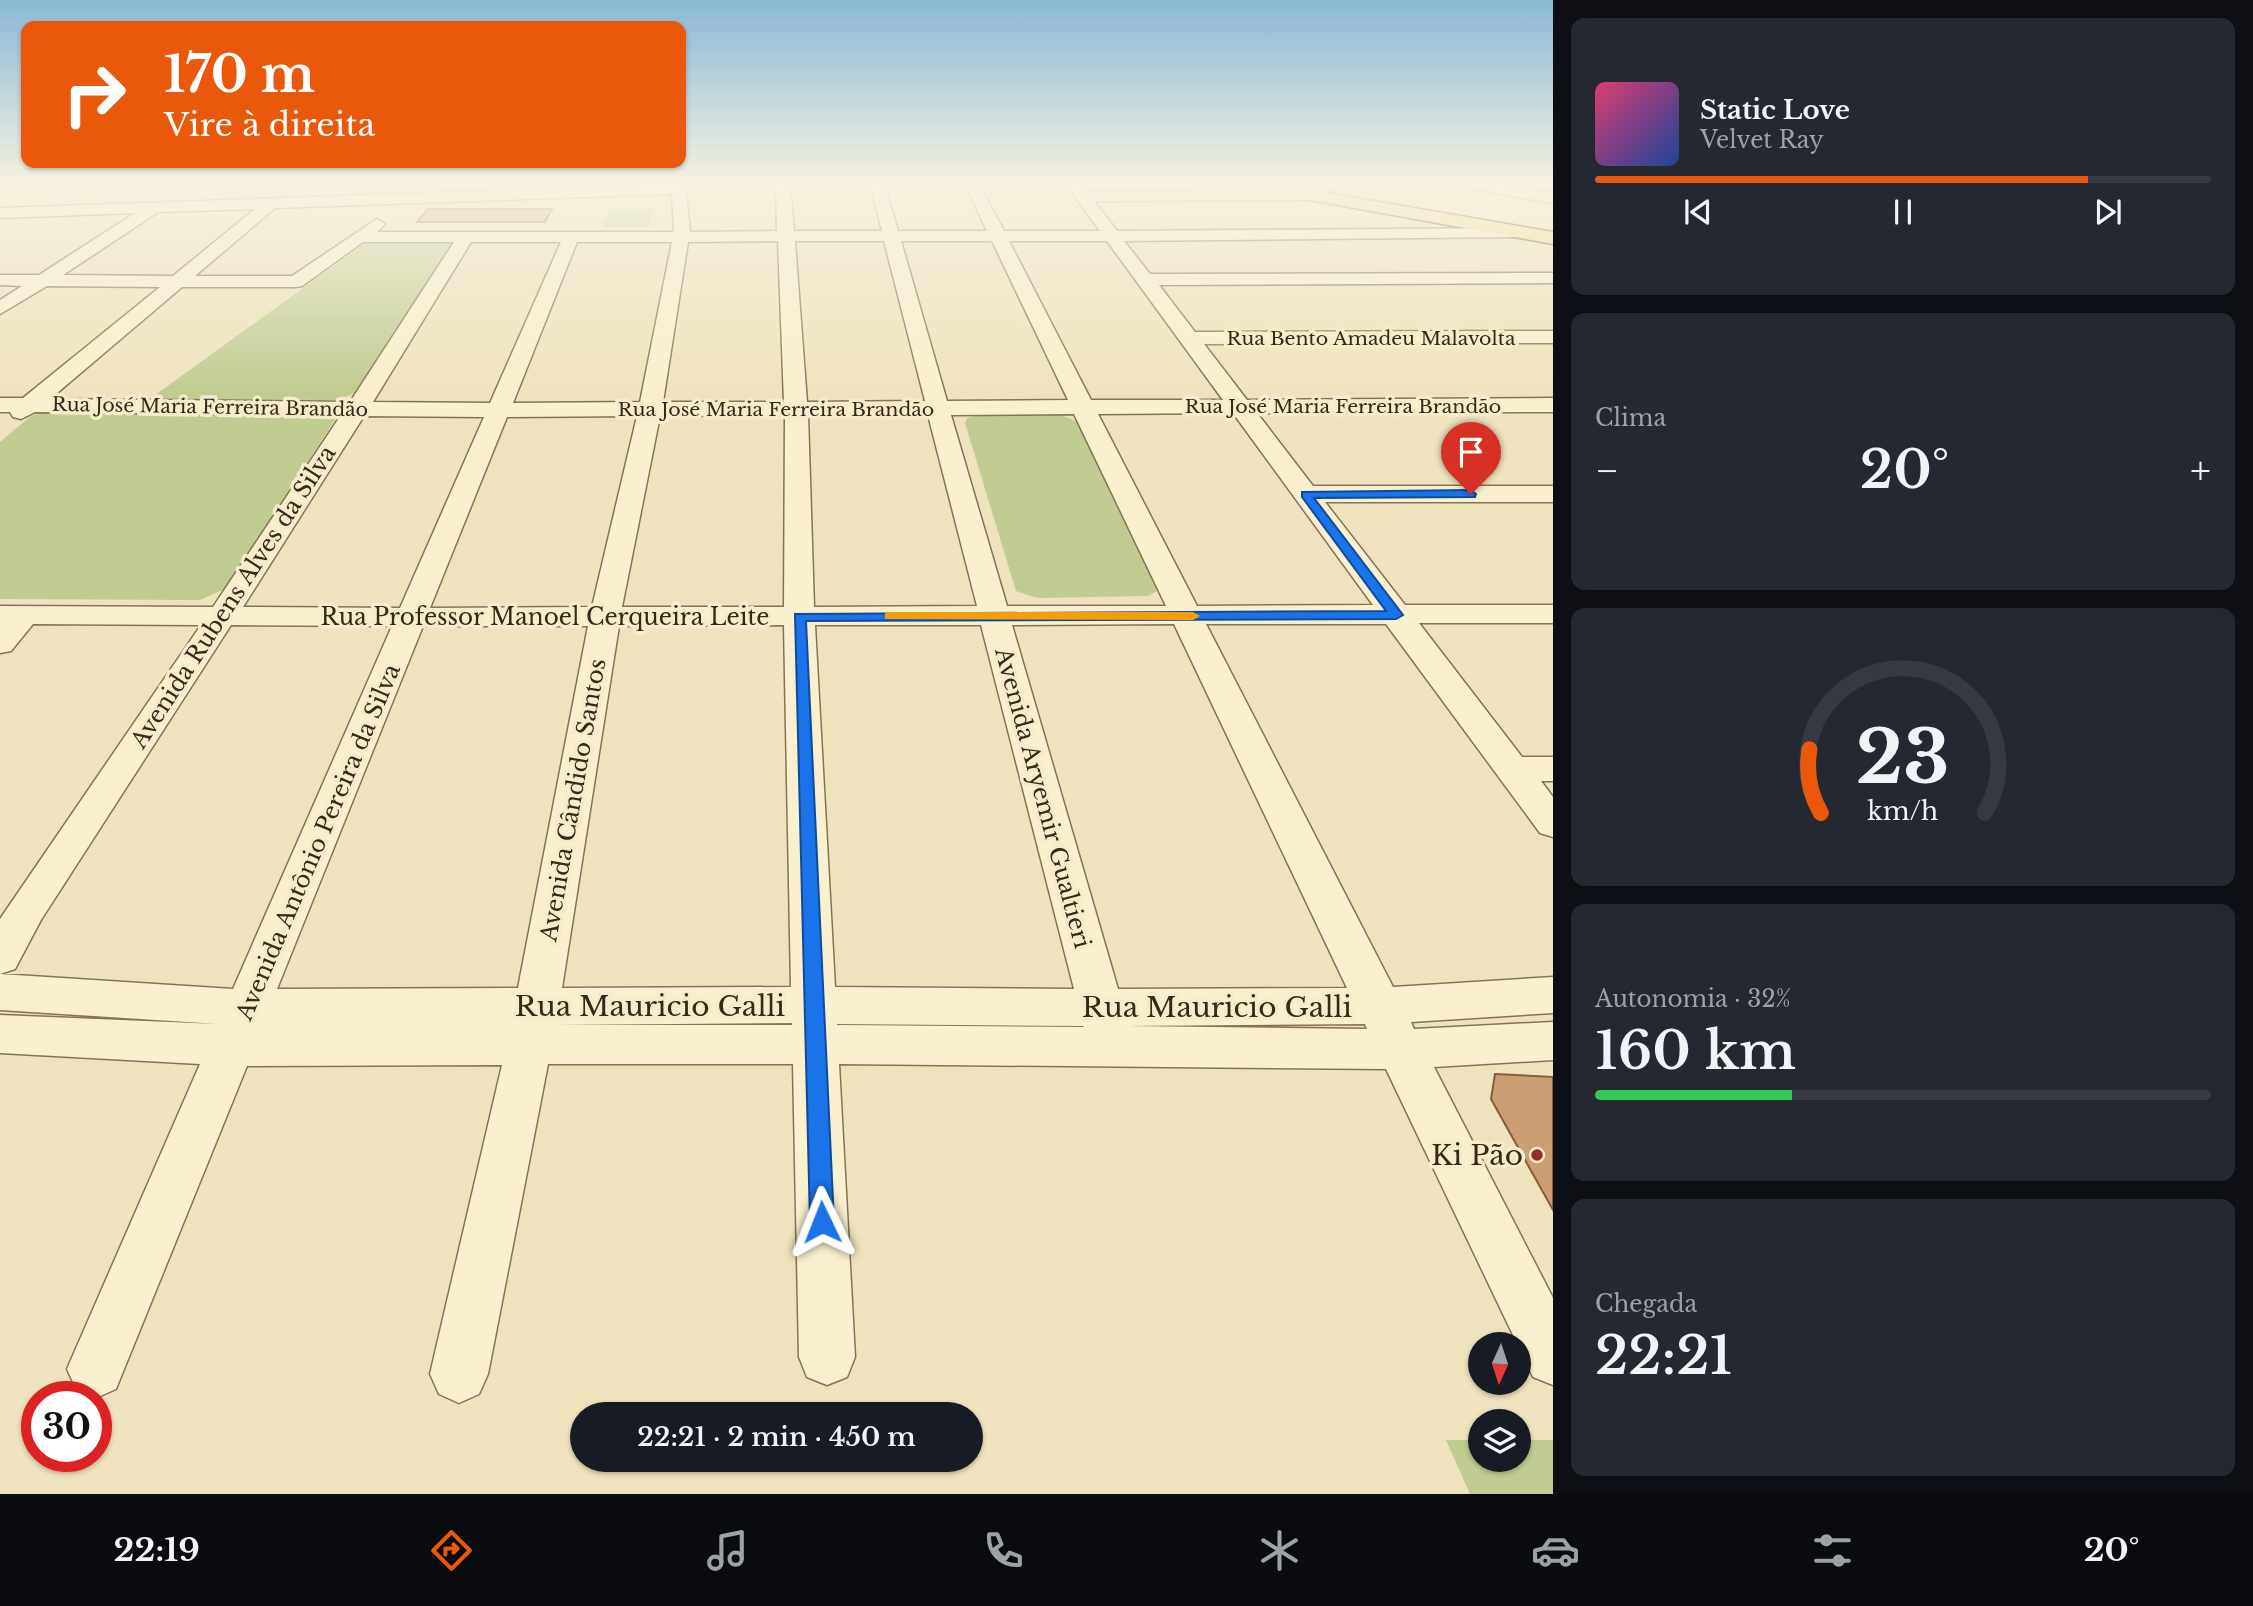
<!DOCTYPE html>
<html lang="pt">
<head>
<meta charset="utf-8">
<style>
	body { margin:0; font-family:"Libre Baskerville",serif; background:#242831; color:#f1f3f6; height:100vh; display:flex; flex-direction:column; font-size:26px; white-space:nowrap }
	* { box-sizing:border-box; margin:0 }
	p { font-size:23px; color:#9ea1a6 }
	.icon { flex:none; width:38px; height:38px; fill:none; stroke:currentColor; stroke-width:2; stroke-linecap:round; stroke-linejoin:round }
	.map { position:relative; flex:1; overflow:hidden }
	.side { display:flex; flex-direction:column; gap:18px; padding:18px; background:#0d0f14; width:700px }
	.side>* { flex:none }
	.guide { position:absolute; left:21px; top:21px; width:665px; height:147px; border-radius:14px; box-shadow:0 2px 5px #0004; background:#ea580c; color:#fff; overflow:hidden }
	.needle { width:46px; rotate:183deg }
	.tools { position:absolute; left:1468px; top:1332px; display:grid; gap:14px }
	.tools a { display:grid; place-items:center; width:63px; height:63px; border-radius:50%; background:#171b24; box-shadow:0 2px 5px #0004; font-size:35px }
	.speed { position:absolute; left:21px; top:1381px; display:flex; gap:14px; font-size:35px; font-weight:700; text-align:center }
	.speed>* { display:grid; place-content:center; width:91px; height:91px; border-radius:50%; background:#171b24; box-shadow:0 2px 5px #0004; line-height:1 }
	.speed .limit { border:10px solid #d22; background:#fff; color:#111 }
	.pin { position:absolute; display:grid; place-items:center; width:60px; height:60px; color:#fff; margin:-72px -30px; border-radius:50% 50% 50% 0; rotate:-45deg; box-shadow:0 0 7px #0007 }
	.pin .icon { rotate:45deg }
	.me { position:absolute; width:77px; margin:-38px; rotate:358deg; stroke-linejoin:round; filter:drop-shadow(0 0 5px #0008) }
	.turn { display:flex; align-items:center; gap:24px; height:147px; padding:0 28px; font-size:32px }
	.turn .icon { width:91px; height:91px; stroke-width:2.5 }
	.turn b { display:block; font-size:49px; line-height:60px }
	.big { font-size:52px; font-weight:600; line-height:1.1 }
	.side .tile { flex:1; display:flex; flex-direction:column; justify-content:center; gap:10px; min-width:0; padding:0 24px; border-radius:14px; background:#242831 }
	.side .dial { align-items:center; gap:0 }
	.dial svg { height:182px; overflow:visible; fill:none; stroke:#363941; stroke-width:7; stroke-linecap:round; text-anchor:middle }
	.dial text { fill:#f1f3f6; stroke:none }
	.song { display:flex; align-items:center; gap:21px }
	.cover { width:84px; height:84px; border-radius:10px; background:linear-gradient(135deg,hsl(340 70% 55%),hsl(220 70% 35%)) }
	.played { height:7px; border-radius:4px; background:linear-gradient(90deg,#ea580c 80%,#363941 80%) }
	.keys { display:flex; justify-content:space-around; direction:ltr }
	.heat { display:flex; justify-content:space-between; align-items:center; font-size:38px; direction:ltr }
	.charge { height:10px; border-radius:5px; background:linear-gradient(90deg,#34c759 32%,#363941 0) }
	.trip { position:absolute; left:570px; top:1402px; width:413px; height:70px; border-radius:35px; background:#171b24; box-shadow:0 2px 5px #0004; font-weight:600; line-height:70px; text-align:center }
	.menu { display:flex; height:112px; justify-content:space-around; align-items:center; background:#090b0e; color:#9ea1a6 }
	.menu .icon { width:49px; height:49px }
	.menu .current { color:#ea580c }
	.menu b { font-size:32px; color:#f1f3f6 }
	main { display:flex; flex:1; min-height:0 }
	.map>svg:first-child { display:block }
</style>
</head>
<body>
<main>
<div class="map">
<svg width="1553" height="1494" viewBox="0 0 1553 1494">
	<rect width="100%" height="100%" fill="#eee3bc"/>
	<g fill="#c1cc91">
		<path d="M610 209H654L649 227H602Z"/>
		<path d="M368 241H449L450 249 358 392 337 400 160 399 155 395Z"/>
		<path d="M46 410 330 414 336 418 227 588 200 600 0 599V442L31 416Z"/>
		<path d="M987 414C1016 414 1057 406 1081 425L1161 584 1156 592 1148 596 1037 598 1016 591 965 423 967 418Z"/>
		<path d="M1446 1440H1480V1460H1519V1440H1553V1494H1470Z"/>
	</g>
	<g fill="#cd9e71" stroke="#855e3b" stroke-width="2">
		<path d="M428 209H552L545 222H417Z"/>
		<path d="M1495 1074 1553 1077V1210L1491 1099Z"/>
	</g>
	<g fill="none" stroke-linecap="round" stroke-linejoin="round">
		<g stroke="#867356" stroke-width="3">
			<g id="minor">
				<path d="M685 184 690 232 777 231 776 184H790L794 231H882L870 184H884L898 231H987L965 184H979L1004 231H1100L1066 184H1080L1087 192 1309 190 1323 184H1342L1311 200 1094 201 1117 231 1525 228 1527 232 1519 237 1124 241 1150 274 1553 273V283L1159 285 1195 332 1553 331V343L1204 344 1247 400 1553 398V412L1257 413 1313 486H1553V502H1325L1405 605H1553V623H1419L1522 757H1553V781H1541L1553 797V837L1540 833 1386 624H1206L1393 987 1553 977V1013L1411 1022 1414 1029 1553 1022V1060L1434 1067 1553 1298V1385L1533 1377 1386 1069 839 1064 855 1357 847 1377 827 1385 807 1377 799 1357 793 1064H548L488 1374 479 1394 459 1403 439 1394 430 1374 502 1065 247 1066 116 1389 96 1398 76 1389 67 1369 200 1064 0 1053V1015L218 1024 0 1010V974L233 989 392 626 231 625 41 920 15 969 0 974V919L201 625 33 624 11 651 0 653V606L213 607 341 415 35 412 21 419 13 417 10 412H0V398H23L160 287 47 286 0 314V300L22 286 0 285V275H39L135 213 0 218V208ZM672 194 674 232H377L385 224 377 219 292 276H195L275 208ZM255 209 173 276 63 275 158 212ZM778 241 784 402H663L688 242ZM795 241H884L925 401 807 402ZM901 241H992L1068 400 947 401ZM1009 241H1107L1223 400H1091ZM363 242H454L350 402 50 399 182 287H296L302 286ZM471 242H561L490 403 373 402ZM577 242H672L640 402 513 403ZM1233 413 1373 605 1197 606 1098 414ZM1074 414 1166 606H1007L951 415ZM785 415 784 607H622L660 416ZM808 415H928L977 606 814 607ZM364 416 484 417 400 608 243 607ZM637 416 592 607 430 608 507 417ZM1174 624 1347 988 1118 989 1012 625ZM784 625 791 987 562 988 619 626ZM815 625H981L1074 989 835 987ZM423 626H588L518 988 277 989ZM792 1023V1025H556ZM837 1024 1083 1026 1084 1027 837 1025ZM1365 1024 1367 1029 1128 1026Z"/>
				<path d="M1460 184H1493L1553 193V203L1467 188Z"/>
			</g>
		</g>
		<g stroke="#53402b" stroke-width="3">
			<path id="major" d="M1241 184H1275L1553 232V244L1249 189Z"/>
		</g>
		<use href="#minor" fill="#f9f0cf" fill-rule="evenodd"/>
		<use href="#major" fill="#f4dc92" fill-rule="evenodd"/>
	</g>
	<linearGradient id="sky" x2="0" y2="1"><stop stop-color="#8bb8d5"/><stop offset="0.47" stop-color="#f7f2e1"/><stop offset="1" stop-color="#f7f2e1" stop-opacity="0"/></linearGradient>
	<rect width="1553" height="393" fill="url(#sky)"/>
	<path fill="#1a73e8" stroke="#114b97" stroke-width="2" d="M1471 490 1476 494 1475 497 1314 498 1403 615 1396 619 806 621 834 1222 831 1230 822 1233 814 1230 810 1222 795 614 1386 611 1302 497V492Z"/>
	<path fill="#f59e0b" d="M890 612H1193L1200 616 1193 620 885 619V613Z"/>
	<circle fill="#962c25" stroke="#f6eccc" stroke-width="2.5" cx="1537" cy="1155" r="7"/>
	<g text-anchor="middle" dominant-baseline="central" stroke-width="7" stroke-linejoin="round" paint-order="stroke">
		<g font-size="19" fill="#35291b" stroke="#f6eccc">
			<text x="1371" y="338">Rua Bento Amadeu Malavolta</text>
			<text x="1343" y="406">Rua José Maria Ferreira Brandão</text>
			<text transform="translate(210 407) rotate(1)">Rua José Maria Ferreira Brandão</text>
			<text x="776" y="409">Rua José Maria Ferreira Brandão</text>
		</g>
		<g font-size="23" fill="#35291b" stroke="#f6eccc">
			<text transform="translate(233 597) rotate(-57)">Avenida Rubens Alves da Silva</text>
			<text x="545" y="617">Rua Professor Manoel Cerqueira Leite</text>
			<text transform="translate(1043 798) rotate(75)">Avenida Aryemir Gualtieri</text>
			<text transform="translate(573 800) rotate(-80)">Avenida Cândido Santos</text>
			<text transform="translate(318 842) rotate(-67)">Avenida Antônio Pereira da Silva</text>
		</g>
		<g font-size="28" fill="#35291b" stroke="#f6eccc">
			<text x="650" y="1006">Rua Mauricio Galli</text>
			<text x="1217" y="1007">Rua Mauricio Galli</text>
		</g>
		<g font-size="28" fill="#35291b" stroke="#f6eccc" text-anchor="end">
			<text x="1523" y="1155">Ki Pão</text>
		</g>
	</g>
</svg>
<div class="tools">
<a><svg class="needle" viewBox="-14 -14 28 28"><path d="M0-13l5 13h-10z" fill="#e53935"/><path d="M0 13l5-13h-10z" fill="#9ea1a6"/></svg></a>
<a><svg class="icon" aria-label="layers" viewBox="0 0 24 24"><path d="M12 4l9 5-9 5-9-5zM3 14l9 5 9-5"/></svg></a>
</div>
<div class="speed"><div class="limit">30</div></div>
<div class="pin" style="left:1471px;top:494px;background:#d93025"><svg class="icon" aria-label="arrive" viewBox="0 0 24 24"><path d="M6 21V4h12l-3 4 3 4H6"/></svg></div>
<svg class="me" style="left:822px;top:1222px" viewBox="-20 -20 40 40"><path d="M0-17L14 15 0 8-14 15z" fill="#1a73e8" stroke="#fff" stroke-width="4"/></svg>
<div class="trip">22:21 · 2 min · 450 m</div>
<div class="guide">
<div class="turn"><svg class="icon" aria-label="right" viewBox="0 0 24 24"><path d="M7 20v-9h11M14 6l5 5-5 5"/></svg><div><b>170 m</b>Vire à direita</div></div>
</div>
</div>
<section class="side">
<div class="tile">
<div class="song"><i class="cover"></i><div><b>Static Love</b><p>Velvet Ray</p></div></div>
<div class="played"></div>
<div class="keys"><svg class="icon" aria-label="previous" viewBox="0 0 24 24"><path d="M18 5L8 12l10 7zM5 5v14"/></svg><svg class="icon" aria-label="pause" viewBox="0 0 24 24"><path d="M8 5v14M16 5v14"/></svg><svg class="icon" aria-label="next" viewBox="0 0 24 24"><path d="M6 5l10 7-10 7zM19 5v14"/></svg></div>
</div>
<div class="tile"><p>Clima</p>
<div class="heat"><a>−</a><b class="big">20°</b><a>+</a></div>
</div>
<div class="tile dial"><svg viewBox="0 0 100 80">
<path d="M14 69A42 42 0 1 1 86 69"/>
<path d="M14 69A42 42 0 0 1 9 41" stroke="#ea580c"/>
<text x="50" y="56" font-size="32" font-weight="700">23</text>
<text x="50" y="72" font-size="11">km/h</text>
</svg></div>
<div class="tile"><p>Autonomia · 32%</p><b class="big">160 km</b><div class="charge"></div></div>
<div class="tile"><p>Chegada</p><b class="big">22:21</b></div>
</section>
</main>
<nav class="menu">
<b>22:19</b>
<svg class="icon current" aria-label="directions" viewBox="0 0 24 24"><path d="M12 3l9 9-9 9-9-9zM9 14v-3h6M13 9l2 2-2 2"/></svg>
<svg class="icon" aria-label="music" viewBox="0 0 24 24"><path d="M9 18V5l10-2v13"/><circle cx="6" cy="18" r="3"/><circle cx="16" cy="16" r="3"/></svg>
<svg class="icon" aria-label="phone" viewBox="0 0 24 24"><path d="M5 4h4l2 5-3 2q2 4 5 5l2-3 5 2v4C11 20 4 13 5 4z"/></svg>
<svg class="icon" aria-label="climate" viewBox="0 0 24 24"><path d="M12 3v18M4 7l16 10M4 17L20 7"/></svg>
<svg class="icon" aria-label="car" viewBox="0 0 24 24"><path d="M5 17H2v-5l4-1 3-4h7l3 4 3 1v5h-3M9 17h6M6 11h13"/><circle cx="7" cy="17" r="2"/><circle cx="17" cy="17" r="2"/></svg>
<svg class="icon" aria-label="filters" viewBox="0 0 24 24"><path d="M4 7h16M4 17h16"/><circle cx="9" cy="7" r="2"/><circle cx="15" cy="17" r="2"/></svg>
<b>20°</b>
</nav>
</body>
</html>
